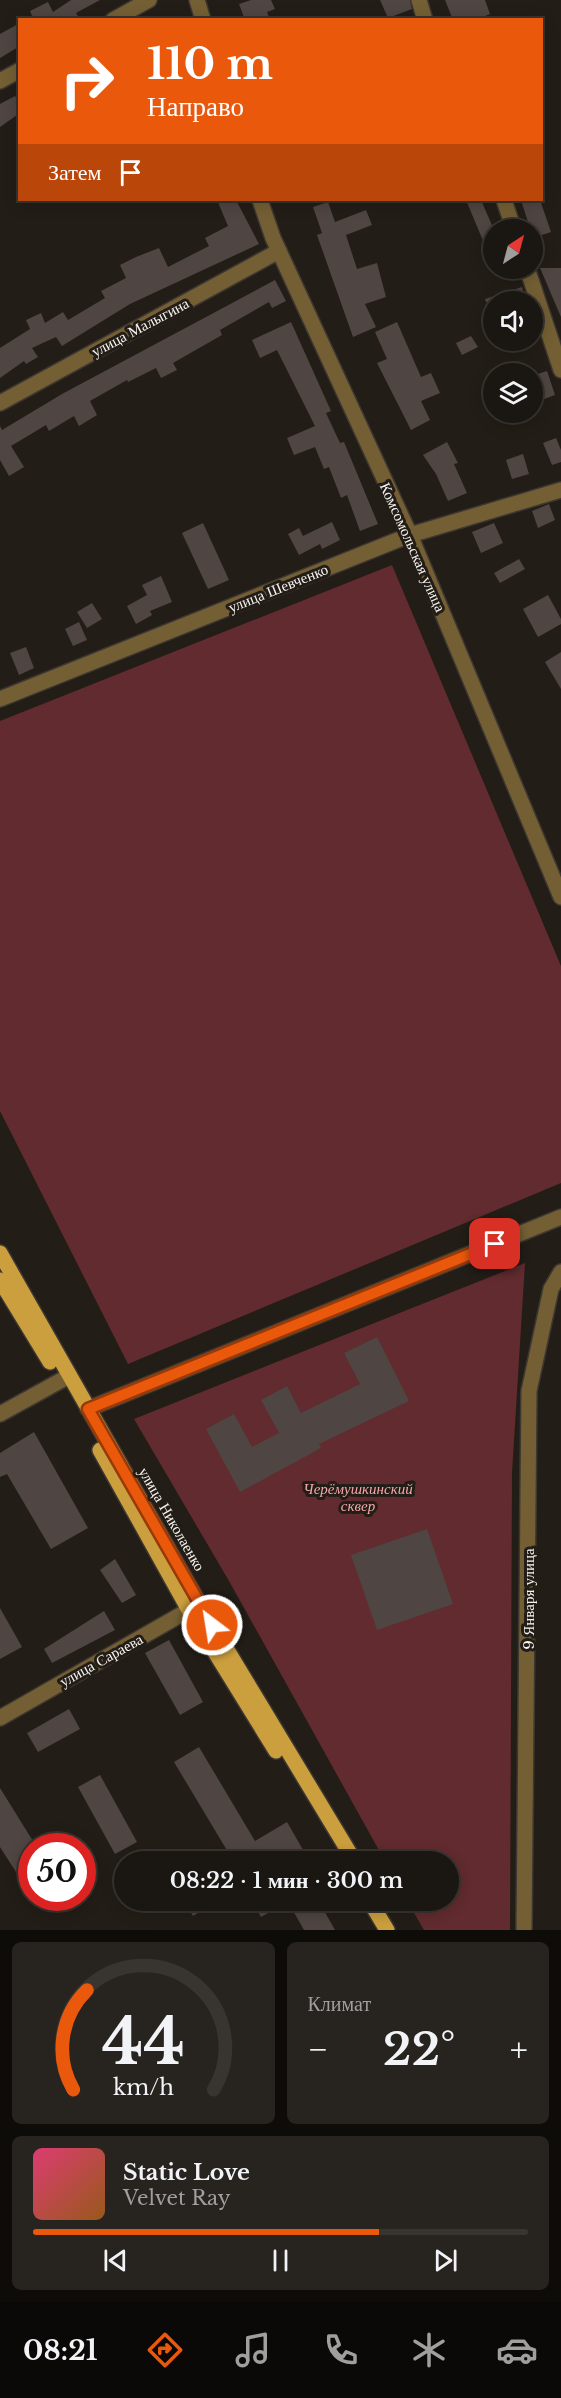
<!DOCTYPE html>
<html lang="ru">
<head>
<meta charset="utf-8">
<style>
	body { margin:0; font-family:"Libre Baskerville",serif; background:#27231f; color:#f1f3f6; height:100vh; display:flex; flex-direction:column; font-size:22px; white-space:nowrap }
	* { box-sizing:border-box; margin:0 }
	p { font-size:20px; color:#9f9f9f }
	.icon { flex:none; width:33px; height:33px; fill:none; stroke:currentColor; stroke-width:2; stroke-linecap:round; stroke-linejoin:round }
	.map { position:relative; height:1930px; overflow:hidden }
	.side { display:flex; flex-direction:column; gap:12px; padding:12px; background:#0e0c09; flex:1 }
	.side>* { flex:none }
	.top-card { position:absolute; left:18px; top:18px; width:525px; height:183px; border-radius:0px; box-shadow:0 3px 15px #0003,0 0 0 2px #383531; background:#ea580c; color:#fff; overflow:hidden }
	.needle { width:39px; rotate:36deg }
	.tools { position:absolute; left:483px; top:219px; display:grid; gap:12px }
	.tools a { display:grid; place-items:center; width:60px; height:60px; border-radius:50%; background:#1a1611; box-shadow:0 3px 15px #0003,0 0 0 2px #383531; font-size:30px }
	.speed { position:absolute; left:18px; top:1833px; display:flex; gap:12px; font-size:30px; font-weight:700; text-align:center }
	.speed>* { display:grid; place-content:center; width:78px; height:78px; border-radius:50%; background:#1a1611; box-shadow:0 3px 15px #0003,0 0 0 2px #383531; line-height:1 }
	.speed .limit { border:9px solid #d22; background:#fff; color:#111 }
	.pin { position:absolute; display:grid; place-items:center; width:51px; height:51px; color:#fff; margin:-26px; border-radius:12px; box-shadow:0 3px 9px #0006 }
	.me { position:absolute; width:66px; margin:-33px; rotate:329deg; stroke-linejoin:round; filter:drop-shadow(0 0 4px #0008) }
	.turn { display:flex; align-items:center; gap:21px; height:126px; padding:0 30px; font-size:27px }
	.turn .icon { width:78px; height:78px; stroke-width:2.5 }
	.turn b { display:block; font-size:42px; line-height:51px }
	.then { display:flex; align-items:center; height:57px; padding:0 30px; background:#0003; gap:12px; font-size:22px }
	.big { font-size:45px; font-weight:600; line-height:1.1 }
	.side .widget { flex:1; display:flex; flex-direction:column; justify-content:center; gap:9px; min-width:0; padding:0 21px; border-radius:9px; background:#27231f }
	.side .dial { align-items:center; gap:0 }
	.dial svg { height:156px; overflow:visible; fill:none; stroke:#383531; stroke-width:7; stroke-linecap:round; text-anchor:middle }
	.dial text { fill:#f1f3f6; stroke:none }
	.song { display:flex; align-items:center; gap:18px }
	.cover { width:72px; height:72px; border-radius:9px; background:linear-gradient(135deg,hsl(340 70% 55%),hsl(30 70% 35%)) }
	.played { height:6px; border-radius:3px; background:linear-gradient(90deg,#ea580c 70%,#383531 70%) }
	.keys { display:flex; justify-content:space-around; direction:ltr }
	.heat { display:flex; justify-content:space-between; align-items:center; font-size:33px; direction:ltr }
	.side .tiles { flex:1; display:grid; gap:12px; grid-template-columns:1fr 1fr }
	.widget:last-child { grid-column:span 2 }
	.trip { position:absolute; left:114px; top:1851px; width:345px; height:60px; border-radius:30px; background:#1a1611; box-shadow:0 3px 15px #0003,0 0 0 2px #383531; font-weight:600; line-height:60px; text-align:center }
	.dock { display:flex; height:96px; justify-content:space-around; align-items:center; background:#0a0907; color:#9f9f9f }
	.dock .icon { width:42px; height:42px }
	.dock .active { color:#ea580c }
	.dock b { font-size:27px; color:#f1f3f6 }
	.map>svg:first-child { display:block }
</style>
</head>
<body>
<div class="map">
<svg width="561" height="1930" viewBox="0 0 561 1930">
	<rect width="100%" height="100%" fill="#231d17"/>
	<g fill="#612b2f">
		<path d="M392 565 561 966V1183L128 1364 0 1111V721Z"/>
		<path d="M525 1263 512 1473 510 1930H424L407 1901 448 1900V1862L385 1861 229 1581 134 1419Z"/>
	</g>
	<g fill="#4f4542">
		<path d="M71 0H100L76 13 80 20H34L30 11 48 2 53 12Z"/>
		<path d="M251 0H271L275 9 267 12 270 20H245L239 4Z"/>
		<path d="M380 0H410L412 9 388 18Z"/>
		<path d="M445 0H485L490 14 476 20H453Z"/>
		<path d="M20 23V46L0 58V34Z"/>
		<path d="M15 96 20 103V113L0 127V104Z"/>
		<path d="M217 200H236L259 244 130 304 62 346 56 337 32 348 38 357 26 364 24 361 0 378V348L30 329 26 320 41 313 45 323 63 312 68 320 105 298 101 291 126 278 120 265 136 257 159 248 168 267 209 246 205 238 228 226Z"/>
		<path d="M466 200H481L494 230V267Z"/>
		<path d="M521 200H540L551 232 533 238Z"/>
		<path d="M328 202 335 222 366 210 372 225 346 235 357 269 377 263 386 297 365 304 376 327 353 337 317 235 322 233 313 207Z"/>
		<path d="M540 268H561V317Z"/>
		<path d="M275 280 286 301 272 308 269 302 220 330 222 335 173 363 177 370 161 378 156 368 128 382 127 380 90 401 97 415 79 426 74 416 49 431 46 425 11 446 24 467 9 476 0 460V426L2 430 62 394Z"/>
		<path d="M522 287 526 302H486L485 299Z"/>
		<path d="M291 322 331 411 326 413 340 443 344 442 378 524 360 531 347 495 341 498 329 467 324 469 315 447 294 455 287 438 315 426 277 350 260 358 252 340Z"/>
		<path d="M397 322 421 377 431 373 440 393 421 401 430 420 411 430 377 363 387 359 375 332Z"/>
		<path d="M471 336 478 347 462 355 456 343Z"/>
		<path d="M547 371 555 395 536 402 532 392V376Z"/>
		<path d="M556 438 561 450V462L552 465 543 443Z"/>
		<path d="M447 442 458 463 454 464 467 493 448 501 436 474 423 455Z"/>
		<path d="M523 454 529 474 512 479 506 460Z"/>
		<path d="M549 504 555 520 538 528 532 511Z"/>
		<path d="M332 522 340 540 322 549 320 544 299 555 288 534 299 528 303 536Z"/>
		<path d="M203 523 229 580 208 589 182 533Z"/>
		<path d="M494 523 503 543 481 553 472 532Z"/>
		<path d="M519 559 525 569 500 583 494 573Z"/>
		<path d="M161 576 172 602 150 611 152 615 136 624 127 606 147 595 142 585Z"/>
		<path d="M548 595 561 619V624L538 637 523 609Z"/>
		<path d="M92 603 102 619 87 628 77 612Z"/>
		<path d="M79 622 87 640 73 646 65 629Z"/>
		<path d="M26 647 34 668 19 675 10 653Z"/>
		<path d="M561 652V689L545 662Z"/>
		<path d="M377 1337 409 1401 319 1444 321 1448 240 1492 206 1429 234 1414 252 1447 279 1433 261 1400 287 1386 301 1413 360 1384 344 1353Z"/>
		<path d="M34 1432 88 1528 51 1549 7 1474 0 1477V1453Z"/>
		<path d="M427 1529 453 1604 377 1630 351 1555Z"/>
		<path d="M115 1559 136 1595 122 1603 100 1570Z"/>
		<path d="M0 1608 22 1647 0 1659Z"/>
		<path d="M104 1611 115 1630 52 1663 44 1649Z"/>
		<path d="M169 1640 203 1702 180 1715 145 1653Z"/>
		<path d="M69 1709 80 1729 38 1752 27 1733Z"/>
		<path d="M199 1747 255 1841 287 1822 310 1862H234L174 1762Z"/>
		<path d="M100 1775 137 1842 115 1854 78 1787Z"/>
		<path d="M0 1788 36 1846H32V1863L16 1872 0 1847Z"/>
		<path d="M184 1900H219L193 1916Z"/>
		<path d="M251 1900H318L335 1930H304L288 1902 261 1917Z"/>
	</g>
	<g fill="none" stroke-linecap="round" stroke-linejoin="round">
		<g stroke="#3d3731" stroke-width="18">
			<g id="minor">
				<path d="M197 0 203 20"/>
				<path d="M419 0 425 20"/>
				<path d="M113 20 149 0"/>
				<path d="M0 81 20 70"/>
				<path d="M260 200 273 238 410 535 561 897"/>
				<path d="M504 200 514 230"/>
				<path d="M527 268 561 370"/>
				<path d="M0 403 279 251"/>
				<path d="M0 699 410 535 561 490"/>
				<path d="M88 1409 561 1217"/>
				<path d="M0 1414 69 1376"/>
				<path d="M0 1718 189 1610 194 1598"/>
				<path d="M524 1930 529 1391 551 1289 561 1272"/>
			</g>
		</g>
		<g stroke="#3d3731" stroke-width="18">
			<g id="major">
				<path d="M0 1253 200 1605 355 1862"/>
				<path d="M0 1280 50 1362"/>
				<path d="M100 1450 189 1610 276 1751"/>
				<path d="M369 1900 387 1930"/>
			</g>
		</g>
		<use href="#minor" stroke="#745f34" stroke-width="15"/>
		<use href="#major" stroke="#cc9f3e" stroke-width="15"/>
	</g>
	<g fill="none" stroke-linecap="round" stroke-linejoin="round">
		<g stroke="#983908" stroke-width="15">
			<path id="route" d="M212 1625 88 1409 495 1244"/>
		</g>
		<use href="#route" stroke="#ea580c" stroke-width="10"/>
	</g>
	<g text-anchor="middle" dominant-baseline="central" stroke-width="6" stroke-linejoin="round" paint-order="stroke">
		<g font-size="15" fill="#f8f4f0" stroke="#231d17">
			<text transform="translate(140 327) rotate(-28)">улица Малыгина</text>
			<text transform="translate(413 547) rotate(66)">Комсомольская улица</text>
			<text transform="translate(278 588) rotate(-22)">улица Шевченко</text>
			<text transform="translate(172 1519) rotate(60)">улица Николаенко</text>
			<text transform="translate(528 1599) rotate(-90)">9 Января улица</text>
			<text transform="translate(101 1660) rotate(-29)">улица Сараева</text>
		</g>
		<g font-size="15" font-style="italic" fill="#f5a7aa" stroke="#231d17">
			<text x="358" y="1488">Черёмушкинский<tspan x="358" dy="17">сквер</tspan></text>
		</g>
	</g>
</svg>
<div class="tools">
<a><svg class="needle" viewBox="-14 -14 28 28"><path d="M0-13l5 13h-10z" fill="#e53935"/><path d="M0 13l5-13h-10z" fill="#9f9f9f"/></svg></a>
<a><svg class="icon" aria-label="sound" viewBox="0 0 24 24"><path d="M4 9h4l5-4v14l-5-4H4zM17 9q2 3 0 6"/></svg></a>
<a><svg class="icon" aria-label="layers" viewBox="0 0 24 24"><path d="M12 4l9 5-9 5-9-5zM3 14l9 5 9-5"/></svg></a>
</div>
<div class="speed"><div class="limit">50</div></div>
<div class="pin" style="left:495px;top:1244px;background:#d93025"><svg class="icon" aria-label="arrive" viewBox="0 0 24 24"><path d="M6 21V4h12l-3 4 3 4H6"/></svg></div>
<svg class="me" style="left:212px;top:1625px" viewBox="-20 -20 40 40"><circle r="17" fill="#ea580c" stroke="#fff" stroke-width="3"/><path d="M0-11L8 9 0 5-8 9z" fill="#fff"/></svg>
<div class="trip">08:22 · 1 мин · 300 m</div>
<div class="top-card">
<div class="turn"><svg class="icon" aria-label="right" viewBox="0 0 24 24"><path d="M7 20v-9h11M14 6l5 5-5 5"/></svg><div><b>110 m</b>Направо</div></div>
<div class="then">Затем<svg class="icon" aria-label="arrive" viewBox="0 0 24 24"><path d="M6 21V4h12l-3 4 3 4H6"/></svg></div>
</div>
</div>
<section class="side">
<div class="tiles">
<div class="widget dial"><svg viewBox="0 0 100 80">
<path d="M14 69A42 42 0 1 1 86 69"/>
<path d="M14 69A42 42 0 0 1 21 18" stroke="#ea580c"/>
<text x="50" y="56" font-size="32" font-weight="700">44</text>
<text x="50" y="72" font-size="11">km/h</text>
</svg></div>
<div class="widget"><p>Климат</p>
<div class="heat"><a>−</a><b class="big">22°</b><a>+</a></div>
</div>
<div class="widget">
<div class="song"><i class="cover"></i><div><b>Static Love</b><p>Velvet Ray</p></div></div>
<div class="played"></div>
<div class="keys"><svg class="icon" aria-label="previous" viewBox="0 0 24 24"><path d="M18 5L8 12l10 7zM5 5v14"/></svg><svg class="icon" aria-label="pause" viewBox="0 0 24 24"><path d="M8 5v14M16 5v14"/></svg><svg class="icon" aria-label="next" viewBox="0 0 24 24"><path d="M6 5l10 7-10 7zM19 5v14"/></svg></div>
</div>
</div>
</section>
<nav class="dock">
<b>08:21</b>
<svg class="icon active" aria-label="directions" viewBox="0 0 24 24"><path d="M12 3l9 9-9 9-9-9zM9 14v-3h6M13 9l2 2-2 2"/></svg>
<svg class="icon" aria-label="music" viewBox="0 0 24 24"><path d="M9 18V5l10-2v13"/><circle cx="6" cy="18" r="3"/><circle cx="16" cy="16" r="3"/></svg>
<svg class="icon" aria-label="phone" viewBox="0 0 24 24"><path d="M5 4h4l2 5-3 2q2 4 5 5l2-3 5 2v4C11 20 4 13 5 4z"/></svg>
<svg class="icon" aria-label="climate" viewBox="0 0 24 24"><path d="M12 3v18M4 7l16 10M4 17L20 7"/></svg>
<svg class="icon" aria-label="car" viewBox="0 0 24 24"><path d="M5 17H2v-5l4-1 3-4h7l3 4 3 1v5h-3M9 17h6M6 11h13"/><circle cx="7" cy="17" r="2"/><circle cx="17" cy="17" r="2"/></svg>
</nav>
</body>
</html>
